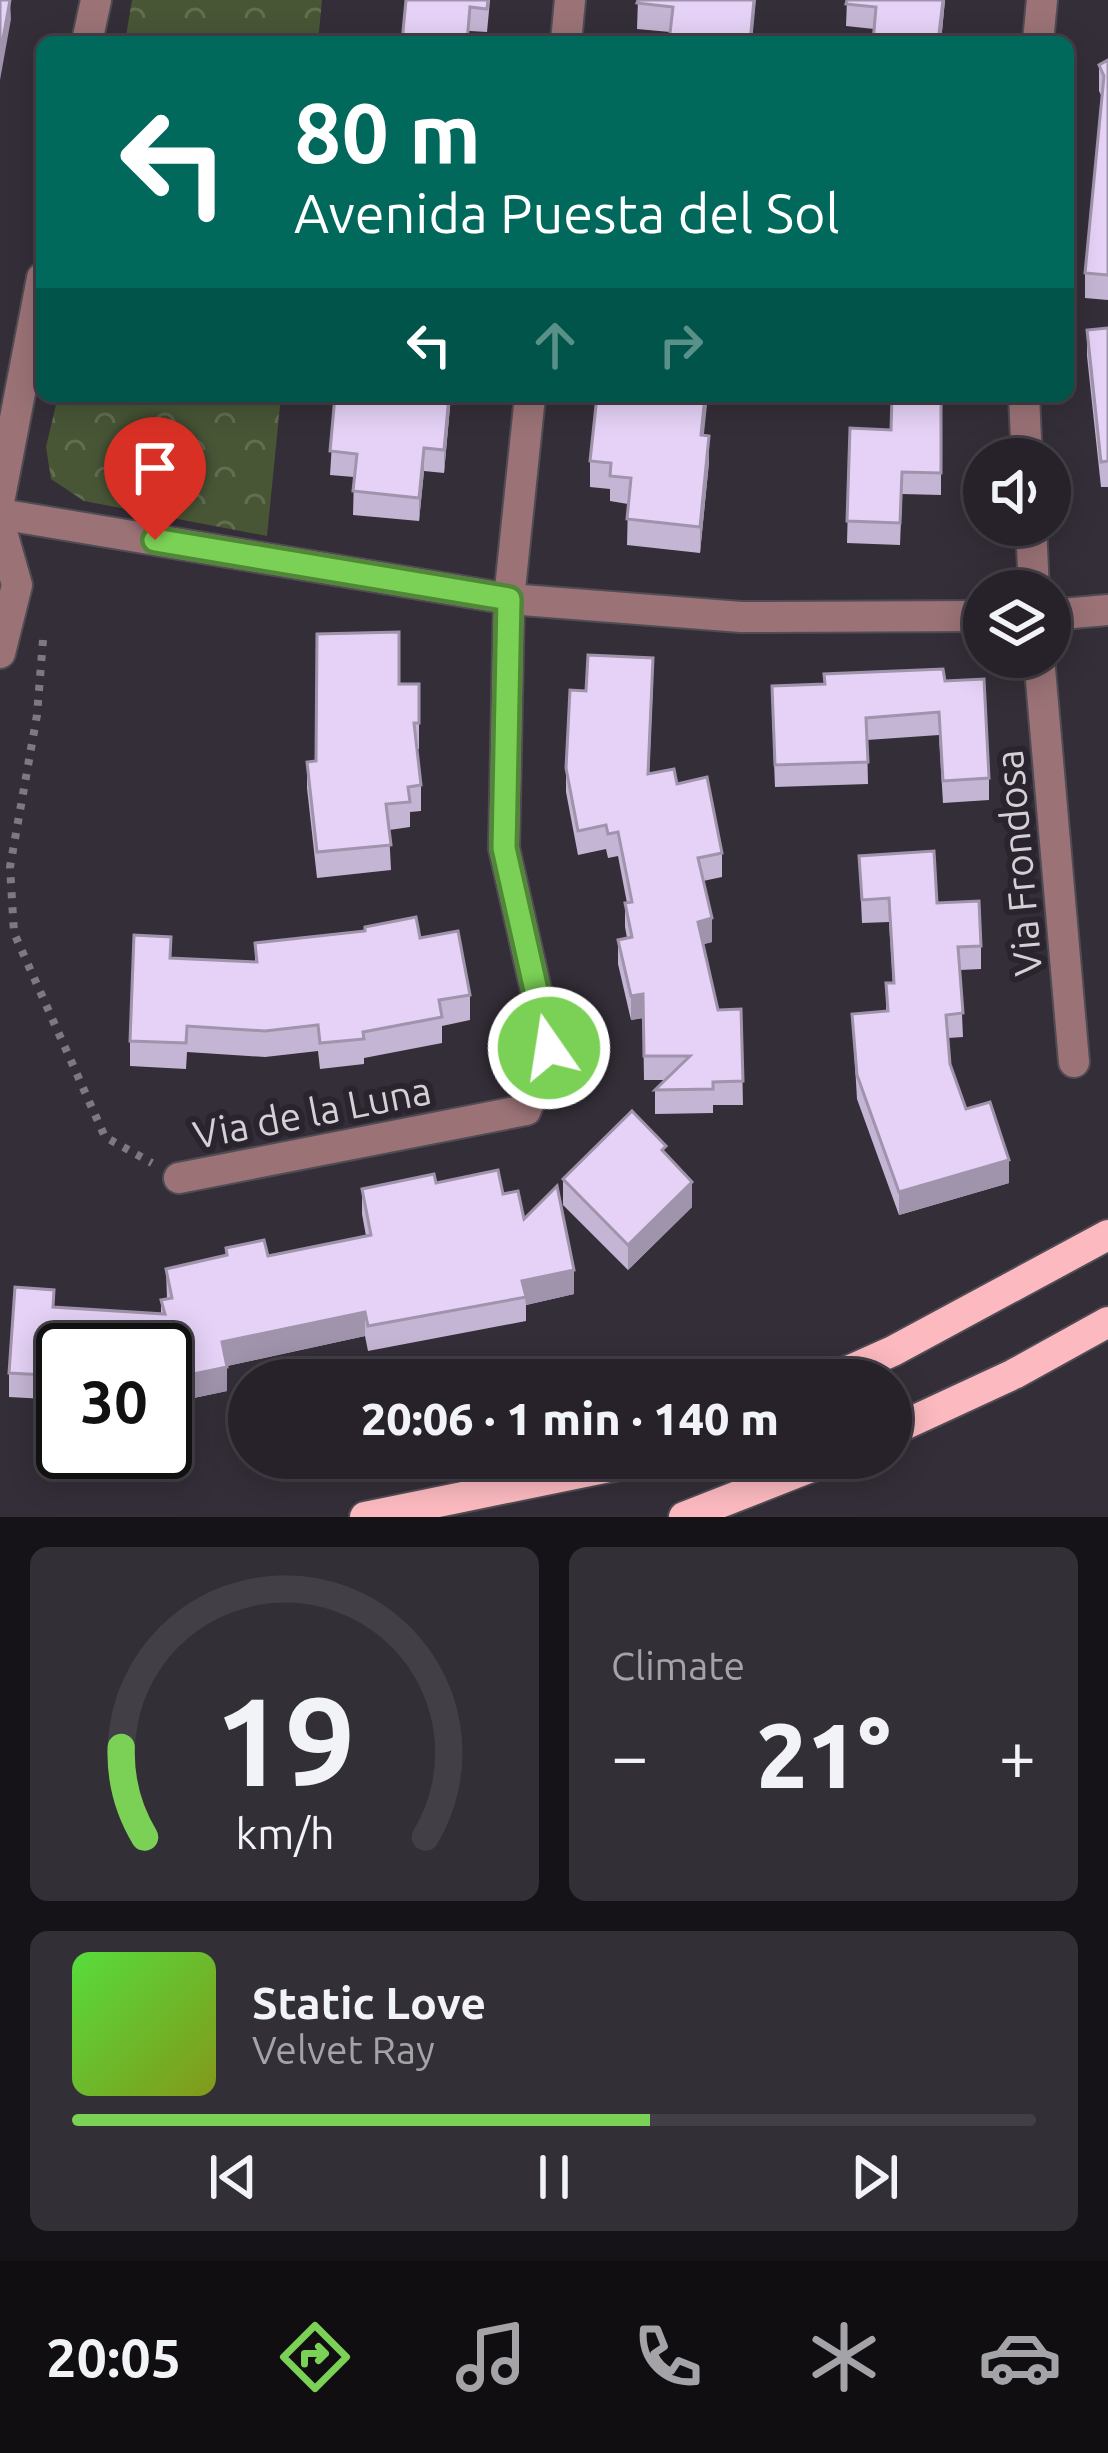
<!DOCTYPE html>
<html lang="en">
<head>
<meta charset="utf-8">
<style>
	body { margin:0; font-family:Ubuntu,sans-serif; background:#332f36; color:#f1f3f6; height:100vh; display:flex; flex-direction:column; font-size:45px; white-space:nowrap }
	* { box-sizing:border-box; margin:0 }
	p { font-size:39px; color:#a4a4a8 }
	.icon { flex:none; width:66px; height:66px; fill:none; stroke:currentColor; stroke-width:2; stroke-linecap:round; stroke-linejoin:round }
	.map { position:relative; height:1517px; overflow:hidden }
	.panel { display:flex; flex-direction:column; gap:30px; padding:30px; background:#151317; flex:1 }
	.panel>* { flex:none }
	.top-card { position:absolute; left:36px; top:36px; width:1038px; height:366px; border-radius:18px; box-shadow:0 6px 30px #0003,0 0 0 3px #433f47; background:#00695c; color:#fff; overflow:hidden }
	.tools { position:absolute; left:963px; top:438px; display:grid; gap:24px }
	.tools a { display:grid; place-items:center; width:108px; height:108px; border-radius:50%; background:#27222a; box-shadow:0 6px 30px #0003,0 0 0 3px #433f47; font-size:60px }
	.speed { position:absolute; left:36px; top:1323px; display:flex; gap:24px; font-size:60px; font-weight:700; text-align:center }
	.speed>* { display:grid; place-content:center; width:156px; height:156px; border-radius:50%; background:#27222a; box-shadow:0 6px 30px #0003,0 0 0 3px #433f47; line-height:1 }
	.speed .limit { border:6px solid #111; border-radius:18px; background:#fff; color:#111 }
	.pin { position:absolute; display:grid; place-items:center; width:102px; height:102px; color:#fff; margin:-123px -51px; border-radius:50% 50% 50% 0; rotate:-45deg; box-shadow:0 0 12px #0007 }
	.pin .icon { rotate:45deg }
	.me { position:absolute; width:132px; margin:-66px; rotate:347deg; stroke-linejoin:round; filter:drop-shadow(0 0 9px #0008) }
	.turn { display:flex; align-items:center; gap:42px; height:252px; padding:0 60px; font-size:54px }
	.turn .icon { width:156px; height:156px; stroke-width:2.5 }
	.turn b { display:block; font-size:84px; line-height:102px }
	.lanes { display:flex; align-items:center; height:114px; padding:0 60px; background:#0003; justify-content:center; gap:60px; direction:ltr }
	.lanes .off { opacity:.35 }
	.big { font-size:90px; font-weight:800; line-height:1.1 }
	.panel .card { flex:1; display:flex; flex-direction:column; justify-content:center; gap:18px; min-width:0; padding:0 42px; border-radius:18px; background:#332f36 }
	.panel .dial { align-items:center; gap:0 }
	.dial svg { height:312px; overflow:visible; fill:none; stroke:#433f47; stroke-width:7; stroke-linecap:round; text-anchor:middle }
	.dial text { fill:#f1f3f6; stroke:none }
	.song { display:flex; align-items:center; gap:36px }
	.cover { width:144px; height:144px; border-radius:18px; background:linear-gradient(135deg,hsl(110 70% 55%),hsl(70 70% 35%)) }
	.played { height:12px; border-radius:6px; background:linear-gradient(90deg,#7bd156 60%,#433f47 60%) }
	.keys { display:flex; justify-content:space-around; direction:ltr }
	.heat { display:flex; justify-content:space-between; align-items:center; font-size:66px; direction:ltr }
	.panel .tiles { flex:1; display:grid; gap:30px; grid-template-columns:1fr 1fr }
	.card:last-child { grid-column:span 2 }
	.trip { position:absolute; left:228px; top:1359px; width:684px; height:120px; border-radius:60px; background:#27222a; box-shadow:0 6px 30px #0003,0 0 0 3px #433f47; font-weight:800; line-height:120px; text-align:center }
	.tab-bar { display:flex; height:192px; justify-content:space-around; align-items:center; background:#100e11; color:#a4a4a8 }
	.tab-bar .icon { width:84px; height:84px }
	.tab-bar .selected { color:#7bd156 }
	.tab-bar b { font-size:54px; color:#f1f3f6 }
	.map>svg:first-child { display:block }
</style>
</head>
<body>
<div class="map">
<svg width="1108" height="1517" viewBox="0 0 1108 1517">
	<defs>
		<pattern id="park-crowns" width="20" height="18" patternUnits="userSpaceOnUse" patternTransform="scale(3)"><rect width="20" height="18" fill="#485636"/><path d="M2 6a3 3 0 1 1 6 0M12 15a3 3 0 1 1 6 0" fill="none" stroke="#626d52"/></pattern>
	</defs>
	<rect width="100%" height="100%" fill="#342e38"/>
	<g fill="url(#park-crowns)">
		<path d="M132 0H322L318 42H125Z"/>
		<path d="M58 396H281L267 536 84 501 51 479 46 447Z"/>
	</g>
	<g fill="none" stroke-linecap="round" stroke-linejoin="round">
		<g stroke="#514b54" stroke-width="34">
			<g id="minor">
				<path d="M87 42 96 0"/>
				<path d="M566 42 570 0"/>
				<path d="M1038 42 1042 0"/>
				<path d="M1024 396 1027 459"/>
				<path d="M0 497 42 278"/>
				<path d="M0 514 509 599 741 617 984 616"/>
				<path d="M0 525 17 585 0 653"/>
				<path d="M1031 525 1034 591"/>
				<path d="M1050 615 1108 610"/>
				<path d="M1039 657 1074 1062"/>
				<path d="M179 1178 526 1110 549 1048 504 848 509 599 530 396"/>
			</g>
		</g>
		<g stroke="#514b54" stroke-width="34">
			<g id="major">
				<path d="M828 1380 893 1351 1108 1235"/>
				<path d="M891 1431 1014 1374 1108 1322"/>
				<path d="M365 1517 653 1458"/>
				<path d="M684 1517 834 1458"/>
			</g>
		</g>
		<path stroke="#7d7881" stroke-width="8" stroke-dasharray="6 9" stroke-linecap="butt" d="M43 640 37 715 10 867 14 933 105 1137 152 1163"/>
		<use href="#minor" stroke="#9b7377" stroke-width="30"/>
		<use href="#major" stroke="#fcbac0" stroke-width="30"/>
	</g>
	<g fill="#c5b5d4">
		<path d="M406 0H490L487 32 470 31Z"/>
		<path d="M638 0H756L670 32 637 29Z"/>
		<path d="M847 0H945L941 42H873L874 29 846 26Z"/>
		<path d="M1108 60V300L1085 298V273L1102 97 1099 91V65Z"/>
		<path d="M1108 328V487H1101L1087 356V330Z"/>
		<path d="M335 396H451L444 473 424 471 419 521 353 515 354 477 330 475Z"/>
		<path d="M941 396V495L902 494 900 545 847 543 850 428 891 430Z"/>
		<path d="M704 435 709 462 700 553 627 545 628 504 610 501V489L590 487V461Z"/>
		<path d="M945 681 989 778V800L943 803 939 735 867 740 868 784 775 787 772 708Z"/>
		<path d="M653 682 649 774 677 784 722 853V877L703 881 712 942 703 944 718 1010 741 1009 743 1105H713V1113L655 1114V1090L666 1080H644L643 1018 631 1020 618 964V940L627 938 625 927V903H627L618 856 608 858 606 849 578 855 566 792V768L586 691Z"/>
		<path d="M399 684H419V749H417L421 785V811L410 812V827L389 830 391 870 317 878 307 788V762L316 761Z"/>
		<path d="M859 856 937 903 981 946V969L960 970 963 1037 948 1038 950 1064 966 1109 1009 1183 899 1215 857 1099 852 1014 886 1012V983H893L889 922 862 923Z"/>
		<path d="M420 938 470 995V1020L442 1026V1043L364 1058V1064L320 1069 318 1051 265 1057 187 1052 186 1069 130 1066V1041L171 958 255 962V943Z"/>
		<path d="M666 1155 692 1207 628 1270 563 1205V1179Z"/>
		<path d="M436 1183 503 1194 524 1219 574 1294 526 1305V1321L368 1351 365 1336 227 1366V1391L165 1404V1350H63V1400L9 1397V1373L54 1307 161 1314V1300L167 1299 166 1269 226 1256V1248L268 1256 366 1236 362 1214V1189Z"/>
	</g>
	<g fill="#a093ac">
		<path d="M10 0 11 19 0 80V55Z"/>
		<path d="M754 0H756L752 42H750Z"/>
		<path d="M943 0H945L941 42H938Z"/>
		<path d="M449 396H451L444 473V450Z"/>
		<path d="M705 396H708L701 461V435Z"/>
		<path d="M709 436V462L700 553V527Z"/>
		<path d="M424 448V471L419 521V498Z"/>
		<path d="M712 918V942L698 946V922Z"/>
		<path d="M643 994V1018L631 1020V996Z"/>
		<path d="M1009 1160V1183L899 1215V1192Z"/>
		<path d="M692 1182V1207L628 1270V1245Z"/>
		<path d="M574 1270V1294L526 1305 522 1281Z"/>
		<path d="M365 1312V1336L222 1367V1342Z"/>
		<path d="M227 1367V1391L165 1404V1380Z"/>
	</g>
	<g fill="#e5d2f6" stroke="#a093ac" stroke-width="3">
		<path d="M0 0H10L0 55Z"/>
		<path d="M406 0H488L487 9 470 7 467 42H402Z"/>
		<path d="M638 0H754L750 42H669L673 7 637 3Z"/>
		<path d="M847 0H943L938 42H873L876 7 846 4Z"/>
		<path d="M1108 60V275L1085 273 1104 76 1099 65Z"/>
		<path d="M1108 328V461L1101 462 1087 330Z"/>
		<path d="M335 396H449L444 450 424 448 419 498 353 491 357 454 330 451Z"/>
		<path d="M597 396H705L701 435 709 436 700 527 627 519 631 478 610 476 611 463 590 461Z"/>
		<path d="M892 396H941V473L902 472 900 523 847 521 850 428 891 430Z"/>
		<path d="M399 632V684H419V723H414L421 785 408 787 410 802 386 804 391 845 317 852 307 762 316 761 317 634Z"/>
		<path d="M588 655 653 658 648 774 674 769 677 784 707 777 722 853 698 858 712 918 698 922 718 1010 741 1009 743 1081 713 1082V1089L655 1090 690 1056H644L643 994 631 996 618 940 632 937 625 903 632 902 618 832 608 834 606 825 578 831 566 768 570 690 586 691Z"/>
		<path d="M943 669 945 681 984 679 989 778 943 781 939 712 866 718 868 762 775 765 772 686 825 684 824 674Z"/>
		<path d="M934 851 937 903 979 901 981 946 958 947 963 1013 946 1015 950 1064 966 1109 990 1102 1009 1160 899 1192 857 1075 852 1014 888 1011 886 983H894L889 898 862 900 859 856Z"/>
		<path d="M416 917 420 938 458 931 470 995 439 1000 442 1017 363 1032 364 1039 320 1043 318 1025 265 1031 187 1026 186 1043 130 1041 134 935 171 937 170 958 257 962 255 943 365 931V927Z"/>
		<path d="M632 1111 666 1146 662 1150 692 1182 628 1245 563 1179Z"/>
		<path d="M498 1170 503 1194 518 1191 524 1219 557 1186 574 1270 522 1281 526 1297 368 1326 365 1312 222 1342 227 1367 165 1380V1350H63V1376L9 1373 15 1287 54 1290 53 1307 165 1314 161 1300 172 1298 166 1269 227 1255 226 1248 264 1240 268 1256 371 1235 362 1189 434 1174 436 1183Z"/>
	</g>
	<g fill="none" stroke-linecap="round" stroke-linejoin="round">
		<g stroke="#508838" stroke-width="30">
			<path id="route" d="M155 540 509 599 504 848 549 1048"/>
		</g>
		<use href="#route" stroke="#7bd156" stroke-width="21"/>
	</g>
	<g text-anchor="middle" dominant-baseline="central" stroke-width="12" stroke-linejoin="round" paint-order="stroke">
		<g font-size="39" fill="#d3d0d6" stroke="#2a242e">
			<text transform="translate(1018 863) rotate(-95)">Via Frondosa</text>
			<text transform="translate(312 1112) rotate(-11)">Via de la Luna</text>
		</g>
	</g>
</svg>
<div class="tools">
<a><svg class="icon" aria-label="sound" viewBox="0 0 24 24"><path d="M4 9h4l5-4v14l-5-4H4zM17 9q2 3 0 6"/></svg></a>
<a><svg class="icon" aria-label="layers" viewBox="0 0 24 24"><path d="M12 4l9 5-9 5-9-5zM3 14l9 5 9-5"/></svg></a>
</div>
<div class="speed"><div class="limit">30</div></div>
<div class="pin" style="left:155px;top:540px;background:#d93025"><svg class="icon" aria-label="arrive" viewBox="0 0 24 24"><path d="M6 21V4h12l-3 4 3 4H6"/></svg></div>
<svg class="me" style="left:549px;top:1048px" viewBox="-20 -20 40 40"><circle r="17" fill="#7bd156" stroke="#fff" stroke-width="3"/><path d="M0-11L8 9 0 5-8 9z" fill="#fff"/></svg>
<div class="trip">20:06 · 1 min · 140 m</div>
<div class="top-card">
<div class="turn"><svg class="icon" aria-label="left" viewBox="0 0 24 24"><path d="M17 20v-9H6M10 6l-5 5 5 5"/></svg><div><b>80 m</b>Avenida Puesta del Sol</div></div>
<div class="lanes"><svg class="icon" aria-label="left" viewBox="0 0 24 24"><path d="M17 20v-9H6M10 6l-5 5 5 5"/></svg><svg class="icon off" aria-label="ahead" viewBox="0 0 24 24"><path d="M12 20V5M6 11l6-6 6 6"/></svg><svg class="icon off" aria-label="right" viewBox="0 0 24 24"><path d="M7 20v-9h11M14 6l5 5-5 5"/></svg></div>
</div>
</div>
<section class="panel">
<div class="tiles">
<div class="card dial"><svg viewBox="0 0 100 80">
<path d="M14 69A42 42 0 1 1 86 69"/>
<path d="M14 69A42 42 0 0 1 8 46" stroke="#7bd156"/>
<text x="50" y="56" font-size="32" font-weight="700">19</text>
<text x="50" y="72" font-size="11">km/h</text>
</svg></div>
<div class="card"><p>Climate</p>
<div class="heat"><a>−</a><b class="big">21°</b><a>+</a></div>
</div>
<div class="card">
<div class="song"><i class="cover"></i><div><b>Static Love</b><p>Velvet Ray</p></div></div>
<div class="played"></div>
<div class="keys"><svg class="icon" aria-label="previous" viewBox="0 0 24 24"><path d="M18 5L8 12l10 7zM5 5v14"/></svg><svg class="icon" aria-label="pause" viewBox="0 0 24 24"><path d="M8 5v14M16 5v14"/></svg><svg class="icon" aria-label="next" viewBox="0 0 24 24"><path d="M6 5l10 7-10 7zM19 5v14"/></svg></div>
</div>
</div>
</section>
<nav class="tab-bar">
<b>20:05</b>
<svg class="icon selected" aria-label="directions" viewBox="0 0 24 24"><path d="M12 3l9 9-9 9-9-9zM9 14v-3h6M13 9l2 2-2 2"/></svg>
<svg class="icon" aria-label="music" viewBox="0 0 24 24"><path d="M9 18V5l10-2v13"/><circle cx="6" cy="18" r="3"/><circle cx="16" cy="16" r="3"/></svg>
<svg class="icon" aria-label="phone" viewBox="0 0 24 24"><path d="M5 4h4l2 5-3 2q2 4 5 5l2-3 5 2v4C11 20 4 13 5 4z"/></svg>
<svg class="icon" aria-label="climate" viewBox="0 0 24 24"><path d="M12 3v18M4 7l16 10M4 17L20 7"/></svg>
<svg class="icon" aria-label="car" viewBox="0 0 24 24"><path d="M5 17H2v-5l4-1 3-4h7l3 4 3 1v5h-3M9 17h6M6 11h13"/><circle cx="7" cy="17" r="2"/><circle cx="17" cy="17" r="2"/></svg>
</nav>
</body>
</html>
